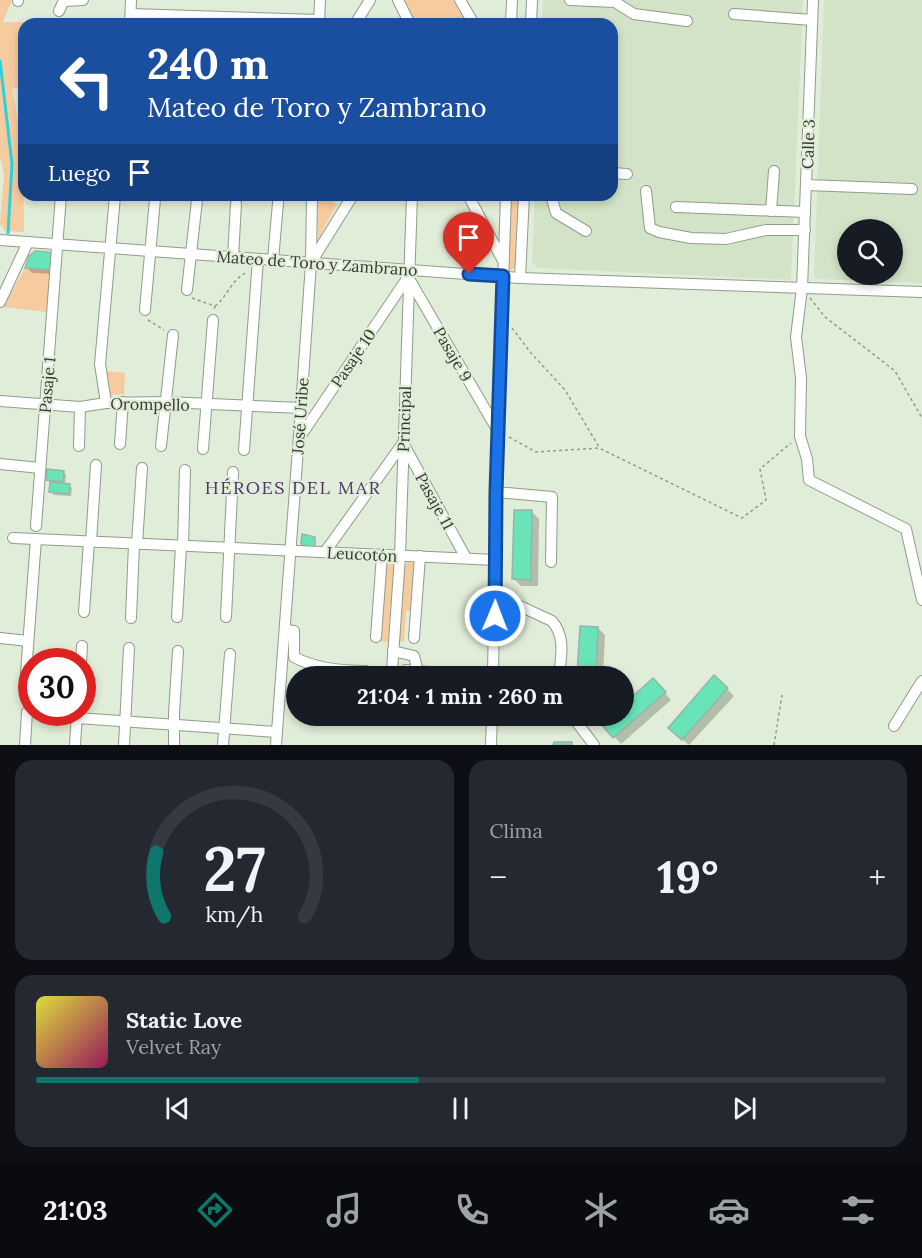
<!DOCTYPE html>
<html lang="es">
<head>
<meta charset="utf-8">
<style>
	body { margin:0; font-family:Lora,serif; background:#242831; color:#f1f3f6; height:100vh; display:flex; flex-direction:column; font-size:22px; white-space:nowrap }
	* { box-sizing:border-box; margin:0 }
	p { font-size:20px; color:#9ea1a6 }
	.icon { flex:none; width:33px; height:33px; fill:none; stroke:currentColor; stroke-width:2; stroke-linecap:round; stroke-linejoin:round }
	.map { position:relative; height:745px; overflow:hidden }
	.drawer { display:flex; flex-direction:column; gap:15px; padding:15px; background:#0d0f14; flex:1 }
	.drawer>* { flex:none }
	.hud { position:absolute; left:18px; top:18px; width:600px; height:183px; border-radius:18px; box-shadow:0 3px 9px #0003; background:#1a4fa0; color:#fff; overflow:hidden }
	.controls { position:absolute; left:837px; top:219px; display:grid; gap:12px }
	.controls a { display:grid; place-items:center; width:66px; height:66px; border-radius:50%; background:#171b24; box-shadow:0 3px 9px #0003; font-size:30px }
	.speed { position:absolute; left:18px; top:648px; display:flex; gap:12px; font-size:30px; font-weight:700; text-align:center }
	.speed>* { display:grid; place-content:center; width:78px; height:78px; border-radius:50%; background:#171b24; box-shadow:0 3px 9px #0003; line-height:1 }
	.speed .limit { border:9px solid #d22; background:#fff; color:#111 }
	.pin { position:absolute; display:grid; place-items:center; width:51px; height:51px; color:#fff; margin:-62px -26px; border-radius:50% 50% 50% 0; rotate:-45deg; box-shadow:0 0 6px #0007 }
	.pin .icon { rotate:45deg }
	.me { position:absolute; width:66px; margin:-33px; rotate:1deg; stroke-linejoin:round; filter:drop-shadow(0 0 4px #0008) }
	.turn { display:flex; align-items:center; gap:21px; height:126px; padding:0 30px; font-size:27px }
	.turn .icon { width:78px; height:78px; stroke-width:2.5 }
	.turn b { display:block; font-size:42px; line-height:51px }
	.then { display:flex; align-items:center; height:57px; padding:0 30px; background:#0003; gap:12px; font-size:22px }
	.big { font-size:45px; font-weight:700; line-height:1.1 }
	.drawer .card { flex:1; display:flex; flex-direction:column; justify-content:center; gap:9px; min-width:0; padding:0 21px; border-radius:18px; background:#242831 }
	.drawer .dial { align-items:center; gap:0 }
	.dial svg { height:156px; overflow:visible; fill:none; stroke:#363941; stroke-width:7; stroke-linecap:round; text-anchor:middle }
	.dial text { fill:#f1f3f6; stroke:none }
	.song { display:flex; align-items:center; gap:18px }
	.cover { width:72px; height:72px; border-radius:9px; background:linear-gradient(135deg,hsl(60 70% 55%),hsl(330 70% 35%)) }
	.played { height:6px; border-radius:3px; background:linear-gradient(90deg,#0f766e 45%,#363941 45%) }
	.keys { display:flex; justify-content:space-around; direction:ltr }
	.heat { display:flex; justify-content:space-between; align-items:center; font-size:33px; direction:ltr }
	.drawer .tiles { flex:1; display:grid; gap:15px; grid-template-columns:1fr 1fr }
	.card:last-child { grid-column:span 2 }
	.trip { position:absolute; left:286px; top:666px; width:348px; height:60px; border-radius:30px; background:#171b24; box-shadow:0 3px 9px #0003; font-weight:700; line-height:60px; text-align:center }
	.dock { display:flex; height:96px; justify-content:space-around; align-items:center; background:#090b0e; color:#9ea1a6 }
	.dock .icon { width:42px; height:42px }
	.dock .on { color:#0f766e }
	.dock b { font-size:27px; color:#f1f3f6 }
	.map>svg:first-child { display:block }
</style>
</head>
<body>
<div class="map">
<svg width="922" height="745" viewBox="0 0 922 745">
	<rect width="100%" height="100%" fill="#e0edd8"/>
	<g fill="#d2e3c7" fill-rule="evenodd">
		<path d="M543 0H803L791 280 537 268 532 262 535 195H612V24H542Z"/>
		<path d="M824 0H922V283L817 279 814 275ZM848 230H892V274H848Z"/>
	</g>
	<g fill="#f7cba0">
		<path d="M0 0H12L3 22H101V24H24V87L12 89C22 136 24 184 24 232L5 231 0 224 4 175 0 156Z"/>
		<path d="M402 0H457L467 19 457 24H415Z"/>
		<path d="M318 195H323L337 204 318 239Z"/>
		<path d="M510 195H518L515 267 510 271 507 269Z"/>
		<path d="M25 268 51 270 47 312 3 307Z"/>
		<path d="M106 371 125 373 124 394 110 395Z"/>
		<path d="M386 562 394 565 388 642 379 641Z"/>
		<path d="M408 562 414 563 411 611H406L404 642 398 641 404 566Z"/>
	</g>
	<g fill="#0003">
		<path d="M36 252 56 274 32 273 27 268Z"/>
		<path d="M63 472 66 475 65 485 72 488 71 496 54 495 51 492 52 483 48 480Z"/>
		<path d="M532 512 539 519 538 586H521L514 579Z"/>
		<path d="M581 628H598L605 635 603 676H579Z"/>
		<path d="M660 687 671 700 621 744 603 724 613 716H624V706Z"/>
		<path d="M727 689 734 696 689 745 677 735Z"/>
	</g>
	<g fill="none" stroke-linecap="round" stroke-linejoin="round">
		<path stroke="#28d3dd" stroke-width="3" d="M0 61 12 164 8 233"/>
	</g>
	<g fill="#68e4b8" stroke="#9ab3a8" stroke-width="1.5">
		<path d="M35 251 49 252 53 256 51 270 25 268 29 256Z"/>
		<path d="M47 469 64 471 63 482 46 480Z"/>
		<path d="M50 482 70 484 69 494 49 492Z"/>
		<path d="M514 510H532L531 580 512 579Z"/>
		<path d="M302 534 315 537V548H304L301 543Z"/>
		<path d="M580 626 598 627 596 676H577Z"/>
		<path d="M714 675 728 688 682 740 668 728Z"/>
		<path d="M653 678 666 692 613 738 601 724 611 716H624V704Z"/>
		<path d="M554 742H572V745H553Z"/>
	</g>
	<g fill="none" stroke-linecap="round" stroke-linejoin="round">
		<g stroke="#909c89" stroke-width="12">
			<g id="minor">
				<path d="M398 0 410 24"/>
				<path d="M460 0 474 24"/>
				<path d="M570 0 615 2 634 14 687 21"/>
				<path d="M813 0 802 288 796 337 801 378 800 436 807 459 809 480 906 529 922 600"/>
				<path d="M18 1V0"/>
				<path d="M64 1 83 0"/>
				<path d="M59 11 64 0"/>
				<path d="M131 14 319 20"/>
				<path d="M734 14 812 20"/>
				<path d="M130 24 131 0"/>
				<path d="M319 24 320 0"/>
				<path d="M355 24 370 0"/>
				<path d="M511 24 512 0"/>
				<path d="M531 24 532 0"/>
				<path d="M612 173 627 174"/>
				<path d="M806 185 912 189"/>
				<path d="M646 191 650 228 659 232 691 238 726 239 766 230H805"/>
				<path d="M468 195 502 259"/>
				<path d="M551 195 556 213 586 231"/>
				<path d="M676 207 805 212"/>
				<path d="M771 211 774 171"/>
				<path d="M0 240 520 278 922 292"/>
				<path d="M233 257 236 204"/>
				<path d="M273 260 278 203"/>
				<path d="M312 261 353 195"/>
				<path d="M520 278 524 195"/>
				<path d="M187 290 197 200"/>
				<path d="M0 302 28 242"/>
				<path d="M145 310 155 199"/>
				<path d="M0 401 80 407 106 403 166 402 301 408"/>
				<path d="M106 403 100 364 115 196"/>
				<path d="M300 437 408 277 498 431"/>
				<path d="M120 444 123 402"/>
				<path d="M79 446 80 407"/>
				<path d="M161 446 173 335"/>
				<path d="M203 449 213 320"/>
				<path d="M244 450 258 259"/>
				<path d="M0 464 40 468"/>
				<path d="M496 492 552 497 551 562"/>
				<path d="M36 526 61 195"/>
				<path d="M13 538 496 560"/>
				<path d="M91 542 96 465"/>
				<path d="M137 544 142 468"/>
				<path d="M183 546 185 470"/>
				<path d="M325 552 403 443 466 558"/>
				<path d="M496 595 552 621C566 637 561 657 559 676"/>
				<path d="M84 612 89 542"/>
				<path d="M177 617 181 546"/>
				<path d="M226 617 233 472"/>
				<path d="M131 618 134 544"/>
				<path d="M286 630 294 631V657C316 669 342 671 366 671"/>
				<path d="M376 637 382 555"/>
				<path d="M0 638 28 641"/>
				<path d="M414 638 420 556"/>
				<path d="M393 651 414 656 418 672"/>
				<path d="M81 662 82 646"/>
				<path d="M406 670 473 676"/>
				<path d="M392 671 400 556 412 195"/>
				<path d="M26 673 36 539"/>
				<path d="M493 676 496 492 506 195"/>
				<path d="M572 716 594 745"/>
				<path d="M77 718 277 732"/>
				<path d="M894 726 922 681"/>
				<path d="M25 745 27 712"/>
				<path d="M75 745 77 713"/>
				<path d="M124 745 129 648"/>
				<path d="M174 745V713L178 651"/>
				<path d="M223 745 230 654"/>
				<path d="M276 745 301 408 311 263 312 195"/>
				<path d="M491 745 492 716"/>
			</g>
		</g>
		<g stroke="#919a8b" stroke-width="1.5" stroke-dasharray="3 3" stroke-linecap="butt">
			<path d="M445 24 459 18"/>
			<path d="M192 298 215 306 214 310"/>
			<path d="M810 298 825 317 895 371 922 418"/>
			<path d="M215 306C228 296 232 278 248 272"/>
			<path d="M148 320 164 330"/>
			<path d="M512 328 531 353 565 390 599 447"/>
			<path d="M509 437 536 452 599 448 742 518 766 500 760 469 791 443"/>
			<path d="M774 745 782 695"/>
		</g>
		<use href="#minor" stroke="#fff" stroke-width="10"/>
	</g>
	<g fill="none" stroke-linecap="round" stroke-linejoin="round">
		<g stroke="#114b97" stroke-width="15">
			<path id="route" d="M469 274 503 276 496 492 495 616"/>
		</g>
		<use href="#route" stroke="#1a73e8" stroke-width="10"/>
	</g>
	<g text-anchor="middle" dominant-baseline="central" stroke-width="4.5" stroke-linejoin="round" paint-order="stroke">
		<g font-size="16" fill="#343931" stroke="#e0edd8">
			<text transform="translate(808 144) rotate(-88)">Calle 3</text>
			<text transform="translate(317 263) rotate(4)">Mateo de Toro y Zambrano</text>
			<text transform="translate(453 354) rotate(60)">Pasaje 9</text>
			<text transform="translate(353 358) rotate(-56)">Pasaje 10</text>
			<text transform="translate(47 385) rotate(-85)">Pasaje 1</text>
			<text transform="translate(150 404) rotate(1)">Orompello</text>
			<text transform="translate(300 416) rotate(-86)">José Uribe</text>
			<text transform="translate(404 419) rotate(-88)">Principal</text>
			<text transform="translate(435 501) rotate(61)">Pasaje 11</text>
			<text transform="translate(362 554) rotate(3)">Leucotón</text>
		</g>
		<g font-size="18" letter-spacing="1.5" fill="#4f346e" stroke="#e0edd8">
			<text x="293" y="487">HÉROES DEL MAR</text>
		</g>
	</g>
</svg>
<div class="controls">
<a><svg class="icon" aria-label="search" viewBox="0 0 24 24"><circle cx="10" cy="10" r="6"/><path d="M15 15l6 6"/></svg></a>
</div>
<div class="speed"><div class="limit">30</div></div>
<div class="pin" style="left:469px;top:274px;background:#d93025"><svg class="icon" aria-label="arrive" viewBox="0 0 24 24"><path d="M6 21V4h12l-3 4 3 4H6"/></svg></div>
<svg class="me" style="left:495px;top:616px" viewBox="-20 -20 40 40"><circle r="17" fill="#1a73e8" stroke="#fff" stroke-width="3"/><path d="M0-11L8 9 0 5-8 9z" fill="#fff"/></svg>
<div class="trip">21:04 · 1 min · 260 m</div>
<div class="hud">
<div class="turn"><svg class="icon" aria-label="left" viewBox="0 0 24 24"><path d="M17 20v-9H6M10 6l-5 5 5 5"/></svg><div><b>240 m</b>Mateo de Toro y Zambrano</div></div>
<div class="then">Luego<svg class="icon" aria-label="arrive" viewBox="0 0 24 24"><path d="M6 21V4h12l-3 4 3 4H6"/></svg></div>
</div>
</div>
<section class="drawer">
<div class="tiles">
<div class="card dial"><svg viewBox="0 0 100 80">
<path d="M14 69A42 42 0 1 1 86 69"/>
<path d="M14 69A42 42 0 0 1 10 36" stroke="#0f766e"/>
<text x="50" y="56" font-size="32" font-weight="700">27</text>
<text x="50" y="72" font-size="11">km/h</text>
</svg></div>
<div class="card"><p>Clima</p>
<div class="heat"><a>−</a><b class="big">19°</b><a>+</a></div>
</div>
<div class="card">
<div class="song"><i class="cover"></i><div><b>Static Love</b><p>Velvet Ray</p></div></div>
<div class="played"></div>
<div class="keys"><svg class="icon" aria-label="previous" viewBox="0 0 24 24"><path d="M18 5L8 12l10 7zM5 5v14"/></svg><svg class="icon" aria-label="pause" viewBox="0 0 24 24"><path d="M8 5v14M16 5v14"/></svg><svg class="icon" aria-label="next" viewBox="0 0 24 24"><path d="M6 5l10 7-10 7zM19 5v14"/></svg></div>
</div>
</div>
</section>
<nav class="dock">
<b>21:03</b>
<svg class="icon on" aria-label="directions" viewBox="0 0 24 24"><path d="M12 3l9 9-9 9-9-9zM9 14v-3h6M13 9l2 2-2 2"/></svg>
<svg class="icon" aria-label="music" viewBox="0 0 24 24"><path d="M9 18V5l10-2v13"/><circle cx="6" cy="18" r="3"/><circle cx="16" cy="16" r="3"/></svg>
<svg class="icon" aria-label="phone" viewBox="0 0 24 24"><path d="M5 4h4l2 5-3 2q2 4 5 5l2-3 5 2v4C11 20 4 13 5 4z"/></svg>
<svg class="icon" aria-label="climate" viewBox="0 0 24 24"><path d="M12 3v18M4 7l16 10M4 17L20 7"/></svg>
<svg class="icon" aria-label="car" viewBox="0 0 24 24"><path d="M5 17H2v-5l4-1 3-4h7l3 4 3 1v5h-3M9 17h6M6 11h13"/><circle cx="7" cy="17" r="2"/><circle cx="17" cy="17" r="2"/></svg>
<svg class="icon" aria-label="filters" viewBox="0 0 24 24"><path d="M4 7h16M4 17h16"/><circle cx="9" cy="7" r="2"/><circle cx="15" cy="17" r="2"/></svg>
</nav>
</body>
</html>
